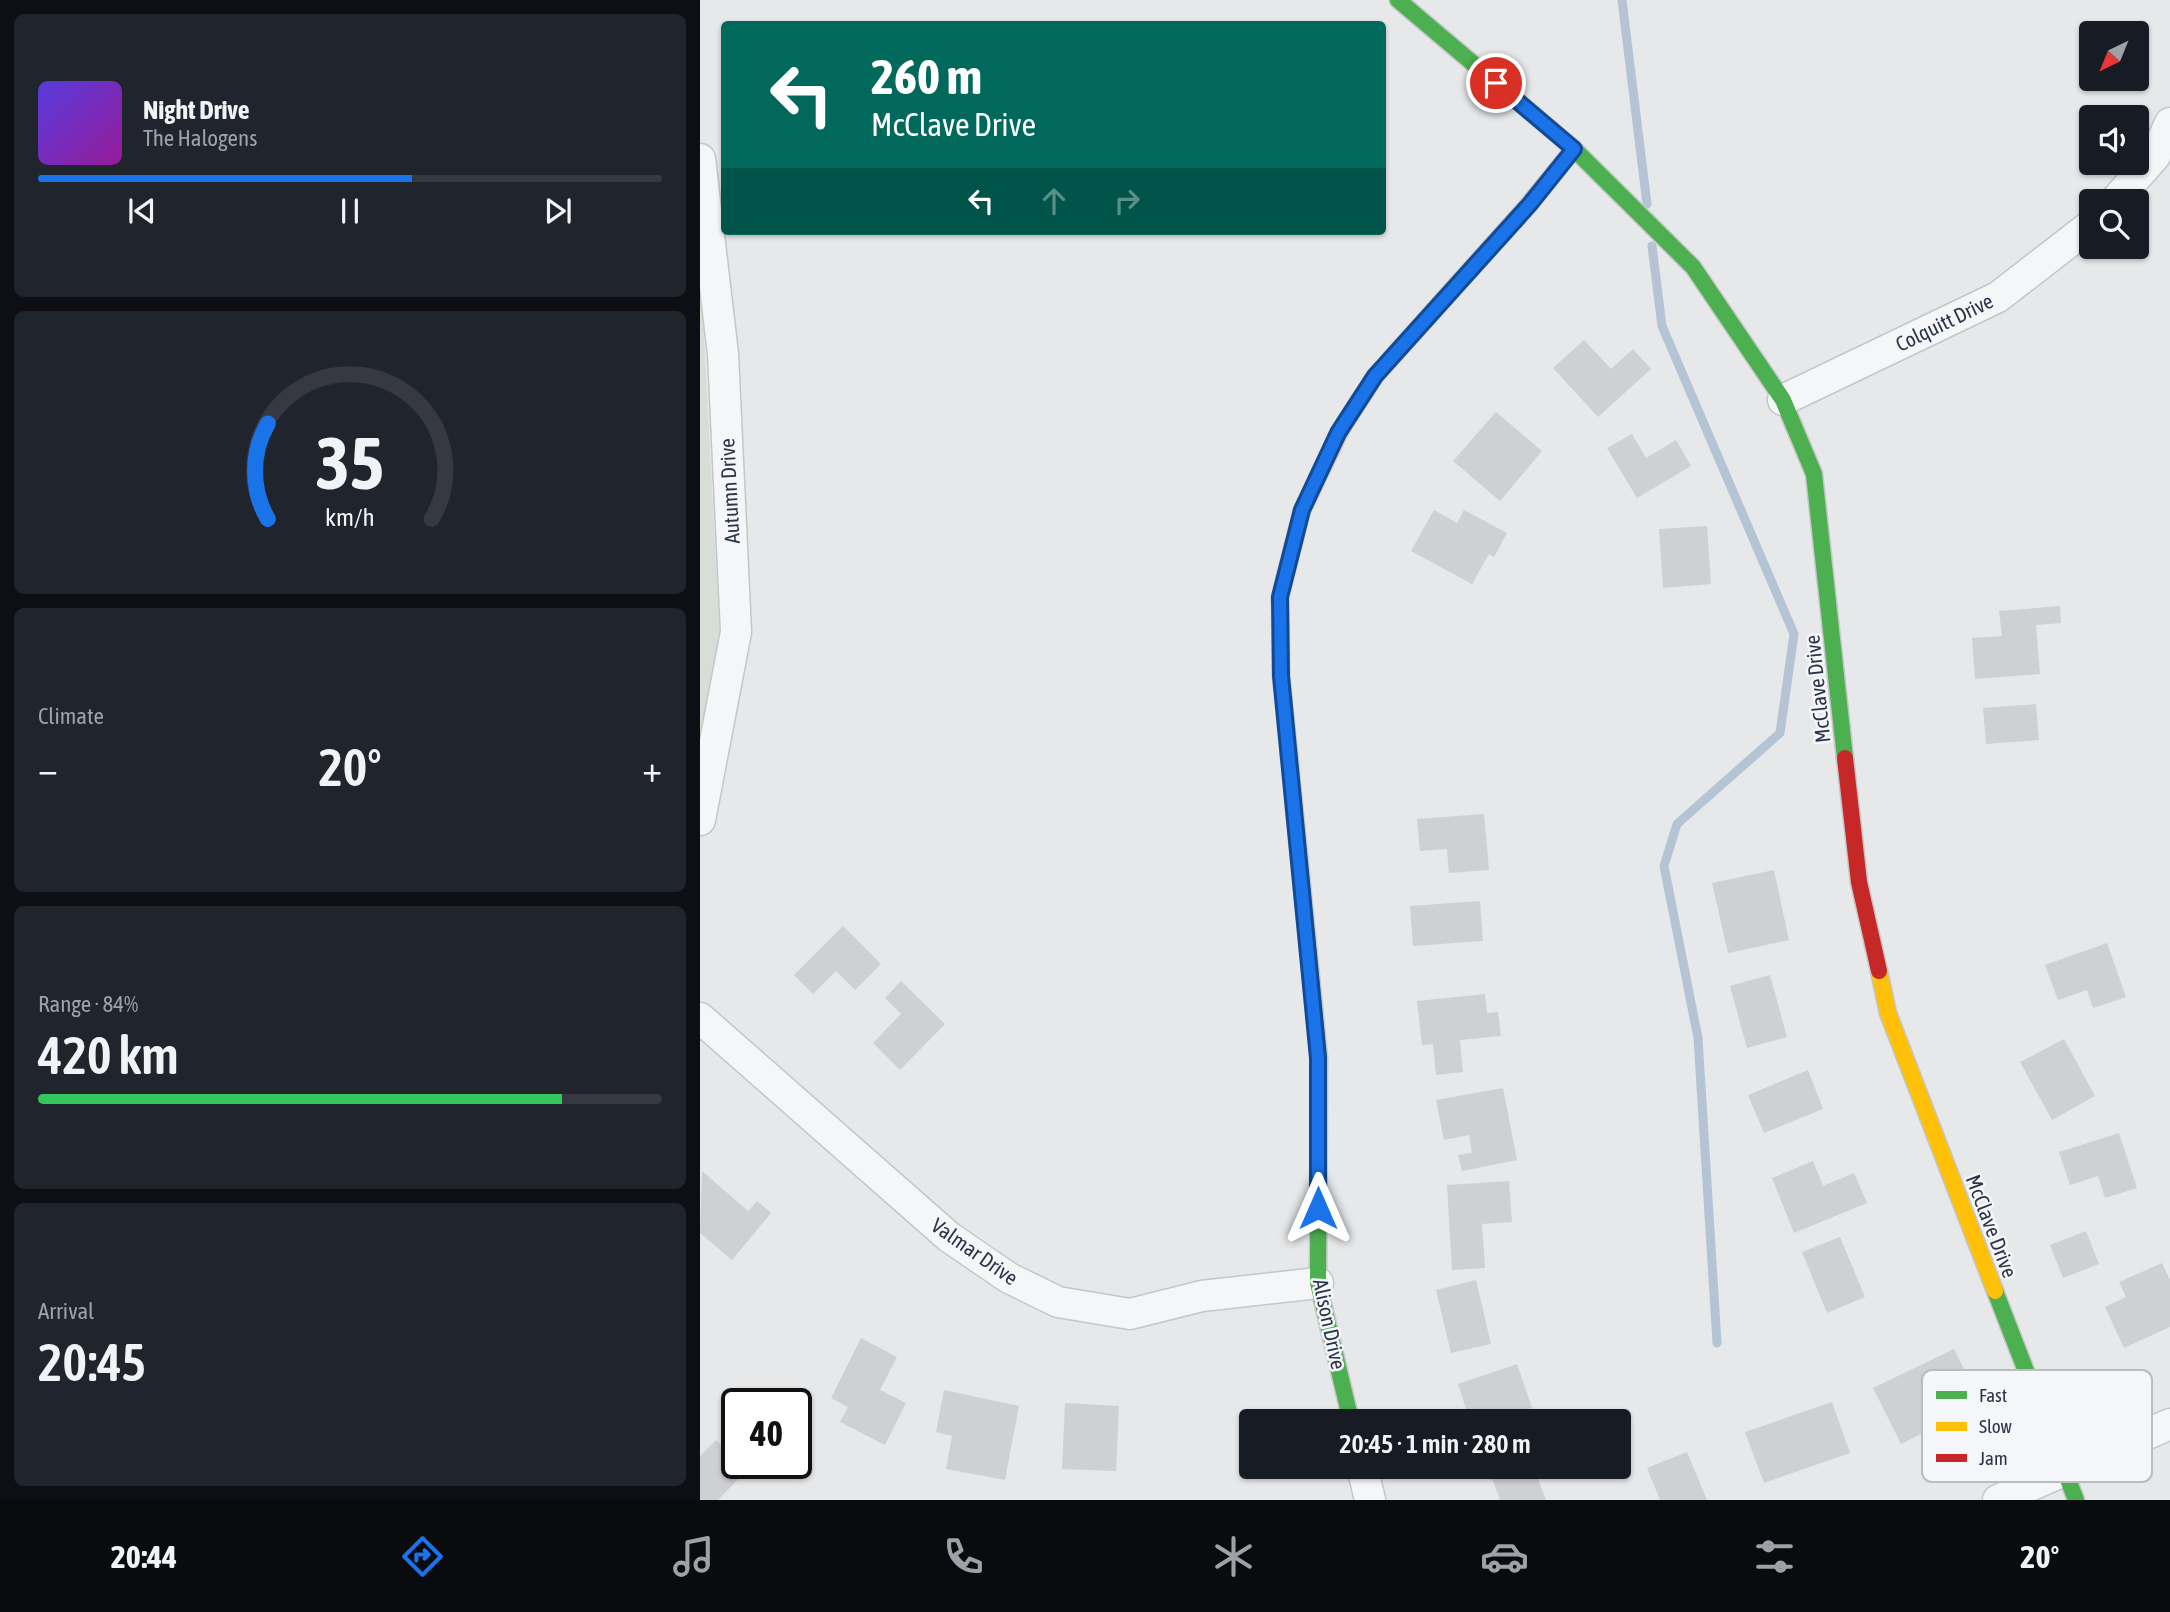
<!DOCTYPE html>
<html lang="en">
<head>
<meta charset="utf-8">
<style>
	body { margin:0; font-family:"Asap Condensed",sans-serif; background:#20242c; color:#f1f3f6; height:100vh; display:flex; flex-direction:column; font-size:26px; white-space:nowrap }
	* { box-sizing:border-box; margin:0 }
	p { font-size:23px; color:#9ea1a6 }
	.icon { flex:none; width:38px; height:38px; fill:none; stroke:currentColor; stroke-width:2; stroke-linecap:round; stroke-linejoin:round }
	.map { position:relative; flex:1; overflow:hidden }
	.panel { display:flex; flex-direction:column; gap:14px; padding:14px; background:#0d0f14; width:700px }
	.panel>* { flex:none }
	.guide { position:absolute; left:21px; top:21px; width:665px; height:214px; border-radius:7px; box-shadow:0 2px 5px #0004; background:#00695c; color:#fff; overflow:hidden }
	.needle { width:46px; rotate:223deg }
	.controls { position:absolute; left:1379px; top:21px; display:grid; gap:14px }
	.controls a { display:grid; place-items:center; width:70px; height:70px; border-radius:7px; background:#171b24; box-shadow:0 2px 5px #0004; font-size:35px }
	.speed { position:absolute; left:21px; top:1388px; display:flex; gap:14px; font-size:35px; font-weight:700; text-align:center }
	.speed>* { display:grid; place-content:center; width:91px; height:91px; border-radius:50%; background:#171b24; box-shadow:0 2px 5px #0004; line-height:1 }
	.speed .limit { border:4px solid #111; border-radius:10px; background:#fff; color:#111 }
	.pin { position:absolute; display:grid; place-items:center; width:60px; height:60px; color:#fff; margin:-30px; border:4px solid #fff; border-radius:50%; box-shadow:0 2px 7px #0007 }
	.me { position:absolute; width:77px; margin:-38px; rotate:0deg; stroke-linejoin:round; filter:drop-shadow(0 0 5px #0008) }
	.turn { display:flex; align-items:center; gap:24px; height:147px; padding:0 35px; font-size:32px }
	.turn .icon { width:91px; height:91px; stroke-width:2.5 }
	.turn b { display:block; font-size:49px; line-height:60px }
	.lanes { display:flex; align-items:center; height:66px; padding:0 35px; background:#0003; justify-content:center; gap:35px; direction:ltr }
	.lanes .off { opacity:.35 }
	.big { font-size:52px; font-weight:600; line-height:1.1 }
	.panel .card { flex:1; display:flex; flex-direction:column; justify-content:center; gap:10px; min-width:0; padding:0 24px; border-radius:10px; background:#20242c }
	.panel .dial { align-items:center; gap:0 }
	.dial svg { height:182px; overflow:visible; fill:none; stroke:#363941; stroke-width:7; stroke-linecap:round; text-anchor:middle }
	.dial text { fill:#f1f3f6; stroke:none }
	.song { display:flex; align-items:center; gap:21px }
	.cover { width:84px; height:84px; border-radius:10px; background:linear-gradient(135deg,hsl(250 70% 55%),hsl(300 70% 35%)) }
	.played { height:7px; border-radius:4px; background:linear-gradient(90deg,#1a73e8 60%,#363941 60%) }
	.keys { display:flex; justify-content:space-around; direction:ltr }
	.heat { display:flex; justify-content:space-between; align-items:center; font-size:38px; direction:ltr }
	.charge { height:10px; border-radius:5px; background:linear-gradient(90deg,#34c759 84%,#363941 0) }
	.trip { position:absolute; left:539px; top:1409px; width:392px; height:70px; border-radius:7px; background:#171b24; box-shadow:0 2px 5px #0004; font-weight:600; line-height:70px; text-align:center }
	.tabs { display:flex; height:112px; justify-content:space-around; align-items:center; background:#090b0e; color:#9ea1a6 }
	.tabs .icon { width:49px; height:49px }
	.tabs .selected { color:#1a73e8 }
	.tabs b { font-size:32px; color:#f1f3f6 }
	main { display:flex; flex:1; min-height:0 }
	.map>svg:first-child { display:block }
</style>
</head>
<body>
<main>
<section class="panel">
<div class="card">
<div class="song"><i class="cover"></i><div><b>Night Drive</b><p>The Halogens</p></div></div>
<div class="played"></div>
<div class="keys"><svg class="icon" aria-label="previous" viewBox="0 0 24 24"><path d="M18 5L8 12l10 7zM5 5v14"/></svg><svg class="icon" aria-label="pause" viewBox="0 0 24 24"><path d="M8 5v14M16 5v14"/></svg><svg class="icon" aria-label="next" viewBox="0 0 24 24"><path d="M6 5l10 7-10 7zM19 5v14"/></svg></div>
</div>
<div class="card dial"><svg viewBox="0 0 100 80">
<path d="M14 69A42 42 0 1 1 86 69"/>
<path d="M14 69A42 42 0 0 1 14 27" stroke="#1a73e8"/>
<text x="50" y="56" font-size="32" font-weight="700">35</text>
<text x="50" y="72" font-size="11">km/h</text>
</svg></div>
<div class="card"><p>Climate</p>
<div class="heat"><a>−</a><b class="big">20°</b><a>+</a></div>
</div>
<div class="card"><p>Range · 84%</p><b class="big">420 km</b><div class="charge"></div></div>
<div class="card"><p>Arrival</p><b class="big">20:45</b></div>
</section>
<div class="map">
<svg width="1470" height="1500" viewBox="0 0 1470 1500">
	<rect width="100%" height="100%" fill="#e6e8ea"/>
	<path fill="#d6ded6" d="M0 262 25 733 0 808Z"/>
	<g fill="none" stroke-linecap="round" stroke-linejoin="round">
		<g stroke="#b4c4d5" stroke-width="9">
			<path d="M922 0 947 204"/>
			<path d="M952 246 962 326 1094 634 1080 733 977 824 964 866 998 1038 1017 1343"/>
		</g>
	</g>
	<g fill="#ced0d3">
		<path d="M884 340 911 369 933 349 951 369 898 417 853 368Z"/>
		<path d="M796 412 842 451 800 501 753 461Z"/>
		<path d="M932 434 946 458 976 440 991 466 937 498 907 448Z"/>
		<path d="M734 510 757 523 764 510 807 533 794 557 789 554 772 584 711 551Z"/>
		<path d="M1007 526 1011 584 963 588 959 529Z"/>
		<path d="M1360 606 1361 623 1336 625 1340 674 1275 679 1272 638 1302 636 1299 611Z"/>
		<path d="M1336 704 1339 740 1286 744 1283 708Z"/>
		<path d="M784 814 789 870 749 873 747 849 720 851 717 819Z"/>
		<path d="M1074 870 1089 940 1028 953 1012 883Z"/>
		<path d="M780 901 783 941 713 946 710 906Z"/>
		<path d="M143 926 181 964 155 990 136 971 113 994 94 975Z"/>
		<path d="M1407 943 1426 997 1393 1008 1387 990 1358 1000 1345 965Z"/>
		<path d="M1070 975 1087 1037 1047 1048 1030 986Z"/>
		<path d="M201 981 245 1024 200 1070 173 1043 201 1014 185 998Z"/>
		<path d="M785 994 787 1013 798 1012 801 1036 760 1040 763 1072 736 1075 733 1044 722 1045 717 1001Z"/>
		<path d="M1364 1039 1395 1096 1352 1120 1320 1062Z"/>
		<path d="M1108 1070 1123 1109 1064 1133 1048 1095Z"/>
		<path d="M803 1088 817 1160 762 1171 758 1155 772 1153 769 1135 744 1140 736 1100Z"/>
		<path d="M1419 1133 1437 1188 1405 1198 1398 1176 1370 1185 1359 1152Z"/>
		<path d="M1113 1161 1123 1186 1154 1173 1167 1203 1094 1233 1072 1178Z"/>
		<path d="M2 1171 48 1211 57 1201 71 1213 32 1260 0 1233Z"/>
		<path d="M809 1181 812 1222 782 1224 785 1268 752 1270 747 1185Z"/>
		<path d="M1386 1231 1399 1264 1363 1278 1350 1245Z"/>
		<path d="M1140 1237 1165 1297 1127 1313 1102 1252Z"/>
		<path d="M1462 1263 1470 1280V1327L1424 1348 1405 1307 1426 1297 1419 1282Z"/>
		<path d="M776 1280 791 1344 751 1353 736 1290Z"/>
		<path d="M161 1338 197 1357 180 1390 206 1403 185 1445 140 1422 148 1407 131 1398Z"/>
		<path d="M1254 1349 1281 1404 1201 1444 1173 1388Z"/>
		<path d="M817 1364 832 1408 806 1417 808 1421H770L758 1384Z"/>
		<path d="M244 1390 319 1406 305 1480 246 1469 252 1436 236 1432Z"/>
		<path d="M1132 1402 1150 1453 1064 1483 1045 1432Z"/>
		<path d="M365 1403 419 1406 416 1471 362 1469Z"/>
		<path d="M16 1440 47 1470 18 1500H0V1456Z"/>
		<path d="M987 1452 1007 1500H960L947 1468Z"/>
		<path d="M823 1466H833L846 1500H800L792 1478Z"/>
	</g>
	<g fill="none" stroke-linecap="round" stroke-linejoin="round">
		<g stroke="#c4c6c8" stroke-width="33">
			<g id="street">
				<path d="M0 159 23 354 36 632 0 820"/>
				<path d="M1415 201 1455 156 1470 123"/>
				<path d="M1083 400 1298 297 1391 225"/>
				<path d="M0 1018 249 1237 309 1278 358 1302 430 1314 502 1296 618 1283"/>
				<path d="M662 1466 670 1500"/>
				<path d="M1298 1500 1470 1424"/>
			</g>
		</g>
		<g stroke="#c4c6c8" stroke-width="19">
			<g id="fast">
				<path d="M698 0 874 149 993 267 1083 400 1114 474 1145 758"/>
				<path d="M641 429 675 376 829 204 874 149"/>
				<path d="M589 755 619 1058 618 1283 651 1421"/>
				<path d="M1295 1291 1376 1500"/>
			</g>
		</g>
		<g stroke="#c4c6c8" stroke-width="19">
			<path id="slow" d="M1179 971 1188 1013 1295 1291"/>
		</g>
		<g stroke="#c4c6c8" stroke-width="19">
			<g id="jam">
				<path d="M589 755 581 676 580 597 602 510 641 429"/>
				<path d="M1145 758 1159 882 1179 971"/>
			</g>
		</g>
		<use href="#street" stroke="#f5f6f7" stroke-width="30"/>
		<use href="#fast" stroke="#4caf50" stroke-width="16"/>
		<use href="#slow" stroke="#ffc107" stroke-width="16"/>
		<use href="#jam" stroke="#c62828" stroke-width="16"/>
	</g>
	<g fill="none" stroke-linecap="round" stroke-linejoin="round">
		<g stroke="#114b97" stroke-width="18">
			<path id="route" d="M618 1208V1058L581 676 580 597 602 510 638 433 675 376 830 204 874 149 796 83"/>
		</g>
		<use href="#route" stroke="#1a73e8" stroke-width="12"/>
	</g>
	<g text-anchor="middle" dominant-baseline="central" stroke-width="5" stroke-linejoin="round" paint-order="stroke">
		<g font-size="21" fill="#2b3445" stroke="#f4f6f9">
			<text transform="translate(1244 322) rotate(-26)">Colquitt Drive</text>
			<text transform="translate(29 491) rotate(-93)">Autumn Drive</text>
			<text transform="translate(1117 689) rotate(-96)">McClave Drive</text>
			<text transform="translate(1292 1226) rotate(69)">McClave Drive</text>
			<text transform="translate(275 1251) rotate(35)">Valmar Drive</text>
			<text transform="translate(630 1324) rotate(78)">Alison Drive</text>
		</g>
	</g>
	<rect x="1222" y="1370" width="230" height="112" rx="10" fill="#f4f6f9" stroke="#b8bcc3" stroke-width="2"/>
	<rect x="1236" y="1391" width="31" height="8" fill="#4caf50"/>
	<rect x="1236" y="1422" width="31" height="9" fill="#ffc107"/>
	<rect x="1236" y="1454" width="31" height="8" fill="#c62828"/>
	<g font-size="19" fill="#2b3445">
		<text x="1279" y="1402">Fast</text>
		<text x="1279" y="1433">Slow</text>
		<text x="1279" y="1465">Jam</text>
	</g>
</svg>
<div class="controls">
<a><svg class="needle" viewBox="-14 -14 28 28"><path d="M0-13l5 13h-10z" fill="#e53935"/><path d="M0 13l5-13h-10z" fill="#9ea1a6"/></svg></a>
<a><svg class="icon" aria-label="sound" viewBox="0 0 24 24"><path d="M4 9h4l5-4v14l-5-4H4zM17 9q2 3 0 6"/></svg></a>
<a><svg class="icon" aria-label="search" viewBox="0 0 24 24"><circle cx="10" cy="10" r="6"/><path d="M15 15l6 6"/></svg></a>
</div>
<div class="speed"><div class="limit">40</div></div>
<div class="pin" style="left:796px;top:83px;background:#d93025"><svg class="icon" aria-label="arrive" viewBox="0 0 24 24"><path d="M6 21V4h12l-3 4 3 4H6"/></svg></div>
<svg class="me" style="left:618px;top:1208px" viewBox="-20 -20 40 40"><path d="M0-17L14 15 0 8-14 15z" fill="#1a73e8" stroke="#fff" stroke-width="4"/></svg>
<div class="trip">20:45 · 1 min · 280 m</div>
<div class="guide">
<div class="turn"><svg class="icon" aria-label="left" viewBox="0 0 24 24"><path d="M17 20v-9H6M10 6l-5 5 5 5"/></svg><div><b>260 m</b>McClave Drive</div></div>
<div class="lanes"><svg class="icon" aria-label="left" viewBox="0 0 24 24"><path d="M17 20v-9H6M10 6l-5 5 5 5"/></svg><svg class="icon off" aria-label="ahead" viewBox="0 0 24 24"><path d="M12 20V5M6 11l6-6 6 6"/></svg><svg class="icon off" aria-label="right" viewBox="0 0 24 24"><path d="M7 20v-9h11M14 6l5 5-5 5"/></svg></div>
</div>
</div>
</main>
<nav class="tabs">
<b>20:44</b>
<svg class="icon selected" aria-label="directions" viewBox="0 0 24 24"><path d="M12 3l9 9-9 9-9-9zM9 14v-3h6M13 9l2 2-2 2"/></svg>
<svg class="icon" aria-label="music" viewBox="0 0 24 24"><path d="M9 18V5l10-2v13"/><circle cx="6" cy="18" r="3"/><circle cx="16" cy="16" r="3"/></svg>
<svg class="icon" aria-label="phone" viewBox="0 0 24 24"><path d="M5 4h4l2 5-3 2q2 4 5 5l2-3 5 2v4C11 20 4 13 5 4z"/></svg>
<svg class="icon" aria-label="climate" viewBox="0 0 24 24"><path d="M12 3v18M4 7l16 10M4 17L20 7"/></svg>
<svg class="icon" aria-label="car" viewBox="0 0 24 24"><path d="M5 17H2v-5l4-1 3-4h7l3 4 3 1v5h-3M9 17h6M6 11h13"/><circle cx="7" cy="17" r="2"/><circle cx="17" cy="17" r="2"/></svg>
<svg class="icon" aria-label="filters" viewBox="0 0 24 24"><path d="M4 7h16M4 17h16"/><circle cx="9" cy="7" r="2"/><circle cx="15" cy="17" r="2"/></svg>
<b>20°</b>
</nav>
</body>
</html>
